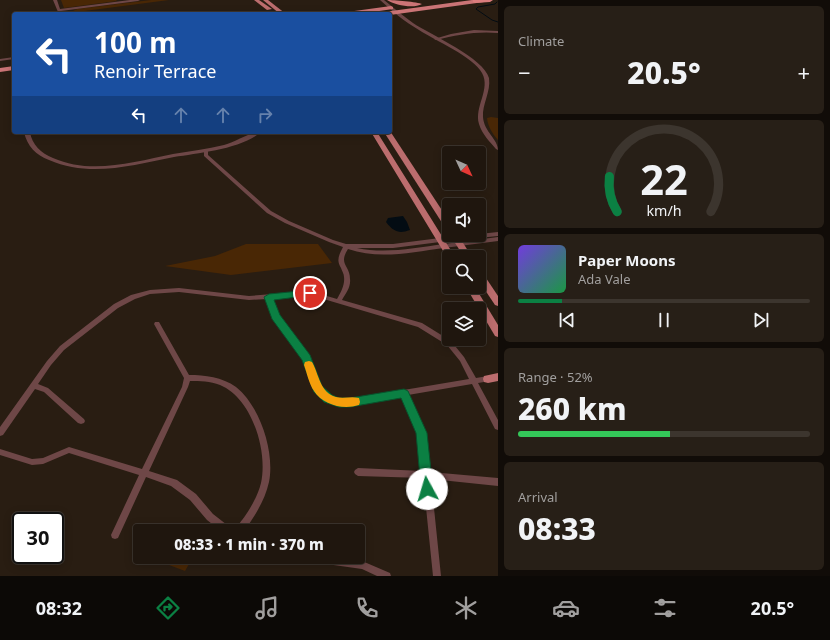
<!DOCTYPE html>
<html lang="en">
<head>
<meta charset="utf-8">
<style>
	body { margin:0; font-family:"Noto Sans",sans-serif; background:#271f17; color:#f1f3f6; height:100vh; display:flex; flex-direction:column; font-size:15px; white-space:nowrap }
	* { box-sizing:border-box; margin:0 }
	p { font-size:13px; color:#a19f9e }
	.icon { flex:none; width:22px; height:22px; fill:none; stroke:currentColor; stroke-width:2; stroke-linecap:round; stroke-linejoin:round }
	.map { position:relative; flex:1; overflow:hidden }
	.side { display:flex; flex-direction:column; gap:6px; padding:6px; background:#110c08; width:332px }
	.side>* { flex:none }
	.guide { position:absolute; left:12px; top:12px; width:380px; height:122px; border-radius:4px; box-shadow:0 2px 10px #0003,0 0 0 1px #3c352e; background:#1a4fa0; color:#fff; overflow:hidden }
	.needle { width:26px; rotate:134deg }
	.fabs { position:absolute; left:442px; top:146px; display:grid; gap:8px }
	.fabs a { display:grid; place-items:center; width:44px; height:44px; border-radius:4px; background:#1f160e; box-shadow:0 2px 10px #0003,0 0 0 1px #3c352e; font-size:20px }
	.speed { position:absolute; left:12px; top:512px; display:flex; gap:8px; font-size:20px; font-weight:700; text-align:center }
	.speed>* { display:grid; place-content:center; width:52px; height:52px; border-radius:50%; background:#1f160e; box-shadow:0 2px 10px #0003,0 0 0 1px #3c352e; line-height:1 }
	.speed .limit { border:2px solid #111; border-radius:6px; background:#fff; color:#111 }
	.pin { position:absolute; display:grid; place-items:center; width:34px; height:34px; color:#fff; margin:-17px; border:2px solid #fff; border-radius:50%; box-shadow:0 1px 4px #0007 }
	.me { position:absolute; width:44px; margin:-22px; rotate:354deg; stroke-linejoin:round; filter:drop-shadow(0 0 3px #0008) }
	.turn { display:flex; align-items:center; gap:14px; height:84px; padding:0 16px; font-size:18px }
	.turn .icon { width:52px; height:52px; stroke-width:2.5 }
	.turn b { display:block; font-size:28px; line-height:34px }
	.lanes { display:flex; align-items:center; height:38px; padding:0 16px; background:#0003; justify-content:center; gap:20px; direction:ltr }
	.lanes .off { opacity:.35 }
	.big { font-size:30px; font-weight:800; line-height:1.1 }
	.side .widget { flex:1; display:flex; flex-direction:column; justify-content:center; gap:6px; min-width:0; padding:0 14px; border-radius:6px; background:#271f17 }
	.side .dial { align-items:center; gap:0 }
	.dial svg { height:104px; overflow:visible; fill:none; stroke:#3c352e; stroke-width:7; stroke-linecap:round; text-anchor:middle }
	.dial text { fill:#f1f3f6; stroke:none }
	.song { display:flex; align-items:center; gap:12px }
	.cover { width:48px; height:48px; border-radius:6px; background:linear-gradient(135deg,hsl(260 70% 55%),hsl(140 70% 35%)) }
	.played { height:4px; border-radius:2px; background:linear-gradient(90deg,#0b8043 15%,#3c352e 15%) }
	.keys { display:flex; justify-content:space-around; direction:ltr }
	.heat { display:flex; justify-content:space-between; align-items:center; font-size:22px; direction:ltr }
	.charge { height:6px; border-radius:3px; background:linear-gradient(90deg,#34c759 52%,#3c352e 0) }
	.trip { position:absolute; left:133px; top:524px; width:232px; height:40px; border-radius:4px; background:#1f160e; box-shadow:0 2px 10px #0003,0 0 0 1px #3c352e; font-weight:800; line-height:40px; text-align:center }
	.dock { display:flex; height:64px; justify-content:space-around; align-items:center; background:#0c0906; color:#a19f9e }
	.dock .icon { width:28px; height:28px }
	.dock .on { color:#0b8043 }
	.dock b { font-size:18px; color:#f1f3f6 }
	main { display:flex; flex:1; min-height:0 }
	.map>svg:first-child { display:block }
</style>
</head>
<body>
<main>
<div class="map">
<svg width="498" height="576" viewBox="0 0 498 576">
	<rect width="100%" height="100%" fill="#291d12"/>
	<g fill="#492705">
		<path d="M61 0H116L117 1 64 8Z"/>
		<path d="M151 0H169L69 13 77 9Z"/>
		<path d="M491 117 498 118V140C492 133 488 127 487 118Z"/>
		<path d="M246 244H318L332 263 231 275 165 266 215 256Z"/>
		<path d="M158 557H182L189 564 185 571 156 560Z"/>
	</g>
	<path fill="#030c13" d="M403 216 407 222 410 230C399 234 394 232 386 222L388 218Z"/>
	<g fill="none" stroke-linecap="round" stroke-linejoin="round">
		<path stroke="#030c13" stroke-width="1" d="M497 2 495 4 478 7 476 9 492 20 498 22"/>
		<g fill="#6e4747" fill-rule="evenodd">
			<path d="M53 0H57L60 9 130 0H140L138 1 61 11 62 12 60 13 58 12Z"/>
			<path d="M474 30 498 31V33C476 31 457 35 436 40L434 39 451 34Z"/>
			<path d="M14 57V59L0 61V59Z"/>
			<path d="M204 149H208V155L271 211 289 221 333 240 346 244H393L440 238 443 240 440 242 393 248H357C385 254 415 248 444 244L447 246 444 248C413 252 379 260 348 249 338 265 350 265 350 279 351 287 346 293 342 300L422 323 451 341 464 357 476 378 488 376 490 377 491 379 490 381 478 383 498 420V430L495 429 472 384 408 395 426 433 430 472 498 478V486L431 479 441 576H433L423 478 358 476 355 474 354 472 355 470 358 468 422 471 418 433 402 396 350 405H335L323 398 318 394 312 384 303 359 273 318 267 299 249 300 179 292 150 294 135 299 118 308 64 350 51 365 38 384 48 388 84 419 85 421 84 423 81 424 78 423 44 392 35 389 3 435 0 436V427L47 361 60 346 114 304 131 295 150 290 179 288 249 296 310 291 337 299C341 292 345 285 344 277 344 274 342 271 341 268 336 260 339 255 343 247L329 242 285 223 267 213 204 156ZM310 295 418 327 447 345 460 361 469 379 350 399H336L322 390 318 383 308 356 278 315 272 298Z"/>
			<path d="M155 322H159L189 375C205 375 222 377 236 387 260 406 275 452 269 482 265 500 255 516 244 531H235C237 525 242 521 245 516 252 506 258 495 261 483 268 451 252 398 220 385 210 381 200 381 190 381L188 387 149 471 177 480 196 494 213 514 231 528 232 531H221L207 520 190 500 171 486 146 477 118 538 115 539 112 538 111 535 139 475 69 453 43 464 32 465 0 455V449L32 459 43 458 69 447 142 469 182 387 184 378 154 324Z"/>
			<path d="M301 557H336L362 561 390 573 391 576H377L362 569 305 561 302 560Z"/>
		</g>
		<g fill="#6e4747" fill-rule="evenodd">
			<path d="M380 0H384C394 8 403 16 413 23 431 35 484 58 489 78 491 92 482 104 483 117 484 132 498 139 498 150L496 149C490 142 482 134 479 124 474 107 491 89 482 73 474 57 434 40 419 30 405 22 392 11 380 0Z"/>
			<path d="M24 132H30C32 145 41 153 53 158 91 175 134 162 173 154 190 151 207 149 224 145 236 142 249 132 261 132 241 149 199 153 174 157 133 165 90 178 49 160 36 155 27 146 24 132Z"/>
			<path d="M498 232V236L440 242 437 240 440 238 479 235V234Z"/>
			<path d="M498 237V241L444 248 441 246 444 244Z"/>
		</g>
		<g fill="#bc6d6e" fill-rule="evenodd">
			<path d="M254 0H259L272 9 267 10Z"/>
			<path d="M263 0H268L286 14H280Z"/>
			<path d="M390 131 449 221V230L446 229 384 132Z"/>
			<path d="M371 132H377L455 257H449L448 259Z"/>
			<path d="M450 235H458L472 257H464Z"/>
			<path d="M479 271 482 272 498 296V306L495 305 479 281Z"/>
			<path d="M466 287H475L498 325V337L495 336Z"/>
			<path d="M498 373V381L488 383 484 382 483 379 484 376Z"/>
		</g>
		<g fill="#cb7476" fill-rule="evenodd">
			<path d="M387 0C393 0 418 2 422 4 413 9 395 5 387 0Z"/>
			<path d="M472 0H487L484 2 390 15 381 14 384 12Z"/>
			<path d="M391 6 393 7V9L359 14H344L347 12Z"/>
			<path d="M14 66V70L0 72V68Z"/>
		</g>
		<path fill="#da7c7d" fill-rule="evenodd" d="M473 0H493L490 2 475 3 473 2Z"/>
	</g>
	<path fill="#0b8043" stroke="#07532c" d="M310 290 313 291 314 293 313 295 274 300 280 315 310 355 322 386 332 395 339 398H350L404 389 408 391 427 433 433 489 432 493 427 495 423 493 421 489 416 433 401 398 350 407H339L324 402 314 392 302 360 272 319 264 297 269 294Z"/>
	<path fill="#f59e0b" d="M309 361 312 362C319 374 320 393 336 397 344 399 351 396 359 398L360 402 359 405C343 410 323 405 314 391 309 384 307 373 304 365L305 362Z"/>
</svg>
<div class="fabs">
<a><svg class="needle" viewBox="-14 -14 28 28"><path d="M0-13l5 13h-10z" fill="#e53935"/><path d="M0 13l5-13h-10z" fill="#a19f9e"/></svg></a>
<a><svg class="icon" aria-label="sound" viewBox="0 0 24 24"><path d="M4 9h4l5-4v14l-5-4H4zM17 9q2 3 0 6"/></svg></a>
<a><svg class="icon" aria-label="search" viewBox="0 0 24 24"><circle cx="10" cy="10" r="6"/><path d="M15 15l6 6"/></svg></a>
<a><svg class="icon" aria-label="layers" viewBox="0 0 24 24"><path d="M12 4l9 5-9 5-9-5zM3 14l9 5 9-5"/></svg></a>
</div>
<div class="speed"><div class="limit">30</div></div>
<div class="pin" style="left:310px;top:293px;background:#d93025"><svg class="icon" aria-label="arrive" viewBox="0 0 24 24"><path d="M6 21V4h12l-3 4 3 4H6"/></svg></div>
<svg class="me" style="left:427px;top:489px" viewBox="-20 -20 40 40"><circle r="19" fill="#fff"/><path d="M0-13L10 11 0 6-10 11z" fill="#0b8043"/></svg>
<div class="trip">08:33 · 1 min · 370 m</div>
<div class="guide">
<div class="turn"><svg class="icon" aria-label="left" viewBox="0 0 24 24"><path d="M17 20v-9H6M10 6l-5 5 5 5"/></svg><div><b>100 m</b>Renoir Terrace</div></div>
<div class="lanes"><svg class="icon" aria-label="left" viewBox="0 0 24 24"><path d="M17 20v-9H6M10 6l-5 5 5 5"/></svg><svg class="icon off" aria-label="ahead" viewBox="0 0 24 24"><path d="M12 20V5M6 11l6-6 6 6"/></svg><svg class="icon off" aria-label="ahead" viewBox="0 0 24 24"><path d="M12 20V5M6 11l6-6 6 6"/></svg><svg class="icon off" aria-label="right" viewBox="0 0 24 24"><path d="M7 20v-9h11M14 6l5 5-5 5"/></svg></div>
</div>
</div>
<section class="side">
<div class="widget"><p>Climate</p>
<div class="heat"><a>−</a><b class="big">20.5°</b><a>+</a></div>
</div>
<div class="widget dial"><svg viewBox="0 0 100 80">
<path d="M14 69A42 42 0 1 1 86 69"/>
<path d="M14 69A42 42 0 0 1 8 42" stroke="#0b8043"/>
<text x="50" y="56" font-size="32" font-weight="700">22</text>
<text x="50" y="72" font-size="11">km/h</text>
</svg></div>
<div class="widget">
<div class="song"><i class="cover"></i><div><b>Paper Moons</b><p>Ada Vale</p></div></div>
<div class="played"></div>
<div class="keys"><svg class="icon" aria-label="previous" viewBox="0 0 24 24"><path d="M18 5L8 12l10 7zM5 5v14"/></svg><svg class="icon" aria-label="pause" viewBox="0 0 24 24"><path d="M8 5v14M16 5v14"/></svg><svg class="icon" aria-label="next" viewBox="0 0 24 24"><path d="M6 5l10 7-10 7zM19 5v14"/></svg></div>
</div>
<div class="widget"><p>Range · 52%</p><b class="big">260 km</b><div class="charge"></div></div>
<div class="widget"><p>Arrival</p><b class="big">08:33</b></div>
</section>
</main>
<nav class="dock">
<b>08:32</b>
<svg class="icon on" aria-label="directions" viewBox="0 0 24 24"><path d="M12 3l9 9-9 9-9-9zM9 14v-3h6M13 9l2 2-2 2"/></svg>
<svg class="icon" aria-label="music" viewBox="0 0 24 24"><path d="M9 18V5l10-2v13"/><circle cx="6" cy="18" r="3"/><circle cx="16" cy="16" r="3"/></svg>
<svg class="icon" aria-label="phone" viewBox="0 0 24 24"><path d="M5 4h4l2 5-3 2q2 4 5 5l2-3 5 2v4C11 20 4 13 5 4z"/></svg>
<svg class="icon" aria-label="climate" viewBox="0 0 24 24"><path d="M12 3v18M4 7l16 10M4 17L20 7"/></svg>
<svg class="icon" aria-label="car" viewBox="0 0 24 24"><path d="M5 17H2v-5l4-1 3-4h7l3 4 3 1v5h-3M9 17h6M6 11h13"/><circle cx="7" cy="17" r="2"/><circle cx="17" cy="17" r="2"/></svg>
<svg class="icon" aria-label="filters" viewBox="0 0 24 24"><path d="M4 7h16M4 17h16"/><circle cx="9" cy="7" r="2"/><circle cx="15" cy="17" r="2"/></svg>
<b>20.5°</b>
</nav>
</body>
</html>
